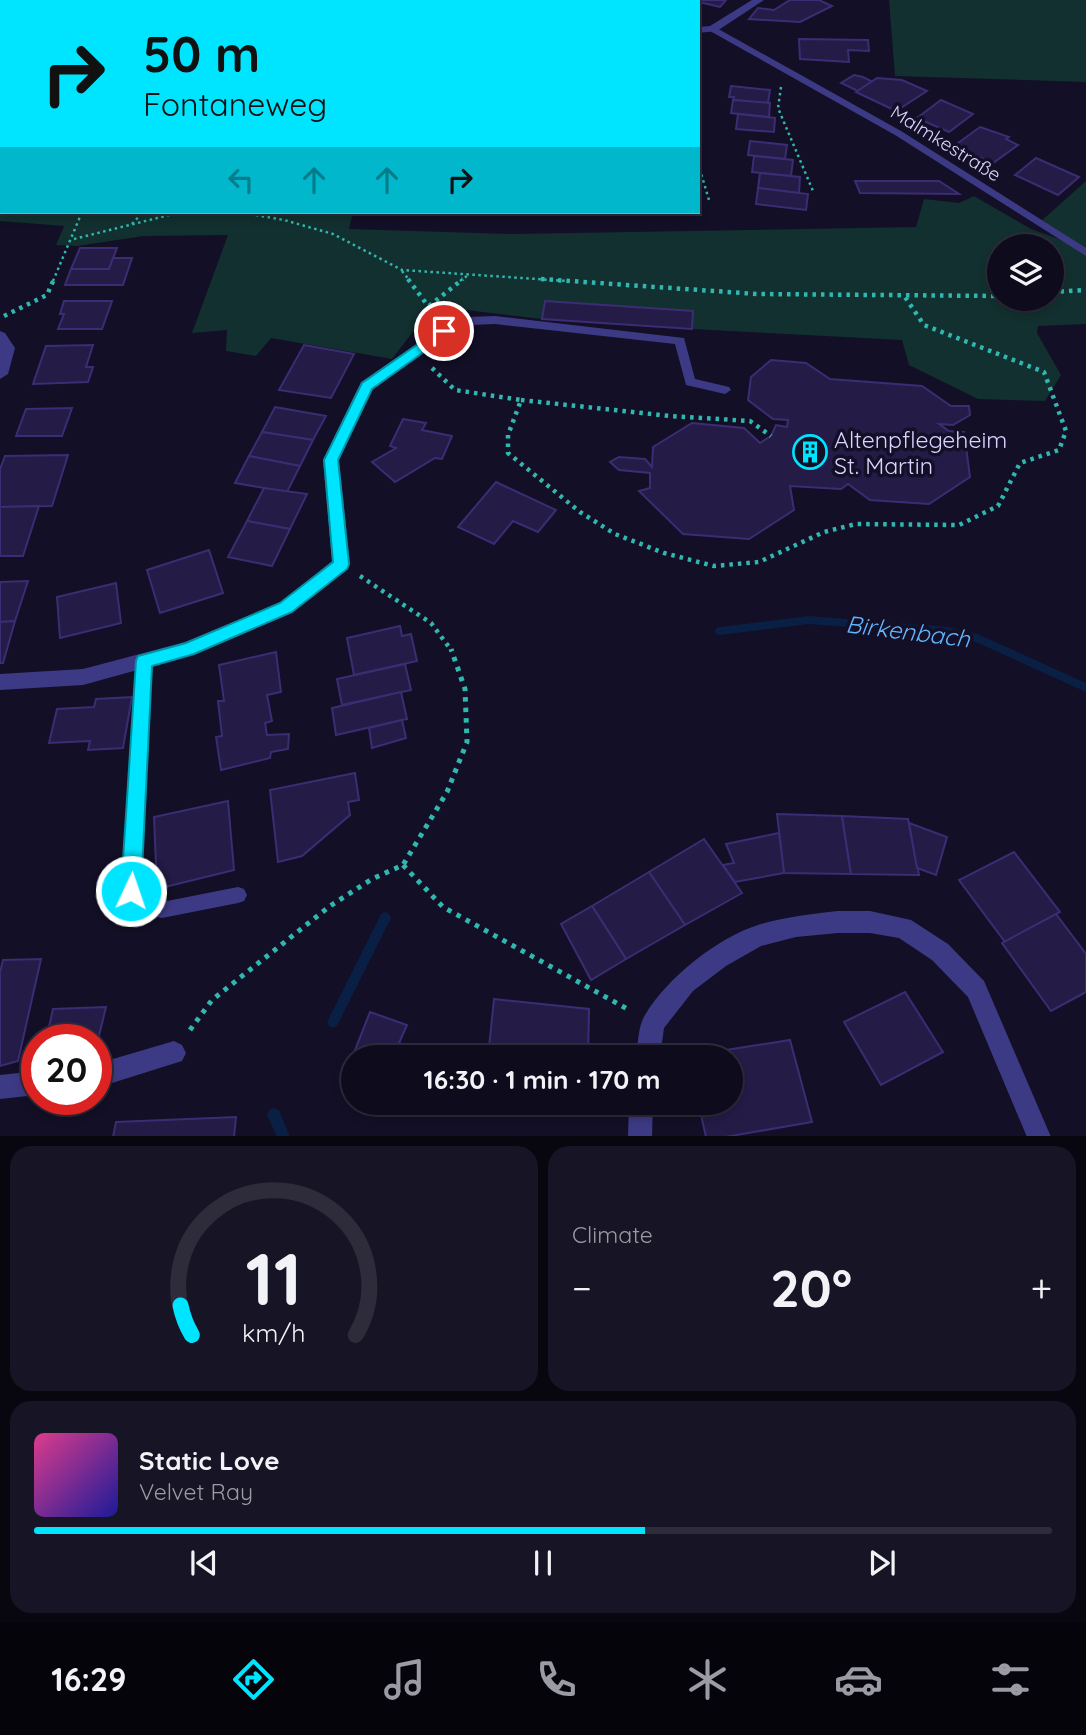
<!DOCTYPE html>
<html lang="en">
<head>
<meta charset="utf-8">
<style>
	body { margin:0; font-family:Quicksand,sans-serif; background:#171425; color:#f1f3f6; height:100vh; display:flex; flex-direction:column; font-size:26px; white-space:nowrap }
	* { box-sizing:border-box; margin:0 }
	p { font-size:23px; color:#9b9ba3 }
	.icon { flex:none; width:38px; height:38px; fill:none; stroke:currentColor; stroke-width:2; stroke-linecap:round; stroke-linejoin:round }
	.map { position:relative; height:1136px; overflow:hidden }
	.drawer { display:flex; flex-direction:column; gap:10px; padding:10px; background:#08060f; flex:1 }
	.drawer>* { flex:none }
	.guide { position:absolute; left:0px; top:0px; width:700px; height:214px; box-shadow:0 4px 10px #0003,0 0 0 2px #2e2b3b; background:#00e5ff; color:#111; overflow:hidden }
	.controls { position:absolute; left:987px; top:234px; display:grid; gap:14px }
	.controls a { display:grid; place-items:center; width:77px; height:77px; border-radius:50%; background:#0e0b1c; box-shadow:0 4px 10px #0003,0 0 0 2px #2e2b3b; font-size:35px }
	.speed { position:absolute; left:21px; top:1024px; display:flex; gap:14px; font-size:35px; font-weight:700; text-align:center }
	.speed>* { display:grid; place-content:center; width:91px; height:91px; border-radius:50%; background:#0e0b1c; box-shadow:0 4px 10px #0003,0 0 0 2px #2e2b3b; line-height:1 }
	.speed .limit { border:10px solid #d22; background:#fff; color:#111 }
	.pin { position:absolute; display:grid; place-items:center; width:60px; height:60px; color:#fff; margin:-30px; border:4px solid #fff; border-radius:50%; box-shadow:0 2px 7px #0007 }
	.me { position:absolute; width:77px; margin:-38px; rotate:3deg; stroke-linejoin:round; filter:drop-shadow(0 0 5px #0008) }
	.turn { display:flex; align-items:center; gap:24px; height:147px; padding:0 28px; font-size:32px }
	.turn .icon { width:91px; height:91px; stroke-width:2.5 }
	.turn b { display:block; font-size:49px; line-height:60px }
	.lanes { display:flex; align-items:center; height:66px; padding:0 28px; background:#0003; justify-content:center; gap:35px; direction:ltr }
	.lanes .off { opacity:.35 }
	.big { font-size:52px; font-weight:700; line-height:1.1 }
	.drawer .card { flex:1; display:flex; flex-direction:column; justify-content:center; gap:10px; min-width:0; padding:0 24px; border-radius:21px; background:#171425 }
	.drawer .dial { align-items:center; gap:0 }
	.dial svg { height:182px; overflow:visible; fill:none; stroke:#2e2b3b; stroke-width:7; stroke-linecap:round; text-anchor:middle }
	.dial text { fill:#f1f3f6; stroke:none }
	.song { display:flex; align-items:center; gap:21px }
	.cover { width:84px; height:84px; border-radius:10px; background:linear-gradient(135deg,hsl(330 70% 55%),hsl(240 70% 35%)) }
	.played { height:7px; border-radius:4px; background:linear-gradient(90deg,#00e5ff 60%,#2e2b3b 60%) }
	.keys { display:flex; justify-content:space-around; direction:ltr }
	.heat { display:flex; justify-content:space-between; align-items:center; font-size:38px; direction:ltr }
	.drawer .tiles { flex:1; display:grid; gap:10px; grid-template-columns:1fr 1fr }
	.card:last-child { grid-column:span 2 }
	.trip { position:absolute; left:341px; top:1045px; width:402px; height:70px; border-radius:35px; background:#0e0b1c; box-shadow:0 4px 10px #0003,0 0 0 2px #2e2b3b; font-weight:700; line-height:70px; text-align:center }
	.dock { display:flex; height:112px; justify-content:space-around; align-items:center; background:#06040b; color:#9b9ba3 }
	.dock .icon { width:49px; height:49px }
	.dock .current { color:#00e5ff }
	.dock b { font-size:32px; color:#f1f3f6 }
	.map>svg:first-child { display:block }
</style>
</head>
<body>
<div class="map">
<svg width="1086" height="1137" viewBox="0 0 1086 1137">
	<rect width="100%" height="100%" fill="#130f26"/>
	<g fill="#12302f" fill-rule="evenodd">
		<path d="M889 0H1086V82L895 76Z"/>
		<path d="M0 114 2 212H353L349 229 511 234 916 227 924 199 959 203 974 196 1031 229 1067 242 1040 222 1086 181V324L1038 326 1037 333 1061 375 1045 401 978 399 909 365 902 340 692 329V311L545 301 542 319 458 309 425 316 392 359 271 338 256 356 226 351 227 330 192 333 228 235 144 236 77 246 56 245 64 226 0 221ZM999 247H1052V299H999Z"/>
	</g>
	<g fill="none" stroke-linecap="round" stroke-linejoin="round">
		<g fill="#0a1f44" fill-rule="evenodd">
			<path d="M809 616 948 627 978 634 1086 683V692L976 642 948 635 809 624 720 635 716 634 715 631 716 628 720 627Z"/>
			<path d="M385 912 389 914 391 918 337 1026 333 1028 329 1026 327 1022 381 914Z"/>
			<path d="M274 1108 279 1110 290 1137H277L267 1115 269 1110Z"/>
		</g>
	</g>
	<g fill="#241b47" stroke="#3b2d73" stroke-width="2">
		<path d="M690 0H726L720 7Z"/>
		<path d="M790 0H819L832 6 800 22 749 19 758 8 774 10Z"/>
		<path d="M799 39 868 40 869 51 848 50 849 62 800 59Z"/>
		<path d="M854 75 863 77 873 82 858 91 841 83Z"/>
		<path d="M877 78 902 80 927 91 896 111 856 92Z"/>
		<path d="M731 86 770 90 768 103 733 100 734 97H729Z"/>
		<path d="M733 100 770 103 769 117 731 113Z"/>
		<path d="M941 100 973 114 949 132 917 118Z"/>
		<path d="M738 114 775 118 774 132 736 129Z"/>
		<path d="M980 127 1009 137 1006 139 1018 145 993 163 954 146Z"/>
		<path d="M750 141 787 145 785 159 748 155Z"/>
		<path d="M754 156 793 160 791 176 752 172Z"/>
		<path d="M1036 158 1079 177 1058 195 1015 175Z"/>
		<path d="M760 173 800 177 799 193 758 188Z"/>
		<path d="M855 181H939L959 194 860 193Z"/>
		<path d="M758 188 808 194 806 210 756 204Z"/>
		<path d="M80 248H117L109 269H71Z"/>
		<path d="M113 258H132L123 285H65L71 269H109Z"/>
		<path d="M64 301H112L102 329H58L64 314H60Z"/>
		<path d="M545 301 693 311 692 329 542 319Z"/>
		<path d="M93 345 86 367H93L88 382 33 384 46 346Z"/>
		<path d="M304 345 354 354 331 398 279 390Z"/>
		<path d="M771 360 806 363 830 379 922 386 951 406H969L970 415 953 425 939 424 949 431 964 432 970 477 929 504 870 500 848 484 841 489 790 486 794 510 749 539 683 534 639 491 650 488V473L619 470 610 462 619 457 645 459 652 467 653 447 692 423 744 428 760 443 771 436 776 425 787 427 788 420 773 419 748 400 751 377Z"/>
		<path d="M275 407 326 416 313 440 262 432Z"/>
		<path d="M72 408 62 436H16L26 409Z"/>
		<path d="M403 419 426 423 422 430 452 436 442 459 435 458 395 482 372 462 396 448 390 446Z"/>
		<path d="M262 432 313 440 300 466 249 456Z"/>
		<path d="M68 455 52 506 0 507V469L5 456Z"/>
		<path d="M249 456 300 466 287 492 235 483Z"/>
		<path d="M496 482 556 510 538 532 513 521 494 544 458 527Z"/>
		<path d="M264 488 307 494 290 529 247 521Z"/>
		<path d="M39 506 23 556H0V507Z"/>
		<path d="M247 521 290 529 272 566 228 557Z"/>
		<path d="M209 550 223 593 160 613 147 570Z"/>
		<path d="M28 581 15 621 0 622V582Z"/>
		<path d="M116 583 121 623 60 638 57 597Z"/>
		<path d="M15 621 3 663H0V622Z"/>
		<path d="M400 626 402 636 411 634 417 661 354 675 347 638Z"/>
		<path d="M276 652 281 692 267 695 272 721 265 723 267 735 289 734 288 749 271 752 270 758 221 770 216 737 222 736 218 701H224L219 665Z"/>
		<path d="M405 664 411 690 342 705 337 679Z"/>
		<path d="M401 692 407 719 336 735 332 708Z"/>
		<path d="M132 697 123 748 88 750 90 741 49 743 57 709 94 707 96 699Z"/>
		<path d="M402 720 406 738 372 748 369 728Z"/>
		<path d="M355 773 359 800 348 802 350 815 302 856 278 862 270 790Z"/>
		<path d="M228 801 234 870 157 889 154 817Z"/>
		<path d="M777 814 842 816 851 874 784 873Z"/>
		<path d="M842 816 908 819 919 875 851 874Z"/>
		<path d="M909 823 947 837 936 875 917 868Z"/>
		<path d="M779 833 784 873 735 882 723 865 734 863 726 844Z"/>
		<path d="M704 839 742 893 685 925 649 872Z"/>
		<path d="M1014 852 1060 912 1005 942 959 880Z"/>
		<path d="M649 872 685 925 626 959 592 906Z"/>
		<path d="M592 906 626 959 591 980 561 924Z"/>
		<path d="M1056 914 1086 954V992L1051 1011 1002 943Z"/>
		<path d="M41 959 18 1061 0 1066V972L3 960Z"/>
		<path d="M905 992 943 1052 881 1085 844 1022Z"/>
		<path d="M494 999 589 1009 588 1057H488Z"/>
		<path d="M106 1007 96 1048V1040H46L53 1009Z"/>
		<path d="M370 1012 407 1025 399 1043 431 1054 430 1057H354V1081L344 1078Z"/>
		<path d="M790 1040 812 1122 725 1137H706L698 1102H732V1057L688 1056Z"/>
		<path d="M236 1117 234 1137H113L116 1122Z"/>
	</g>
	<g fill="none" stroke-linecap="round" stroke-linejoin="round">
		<g stroke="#2fb8b0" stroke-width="2.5" stroke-dasharray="2.5 3.5" stroke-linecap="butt">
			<path d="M661 0 664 2"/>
			<path d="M781 87 778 108 813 191"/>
			<path d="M698 163 709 200"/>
			<path d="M238 212 284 220 333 234 402 270 567 281"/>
			<path d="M132 224 143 212"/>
			<path d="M74 239 181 212H206"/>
			<path d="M402 271 410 281"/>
			<path d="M53 281 82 212"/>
			<path d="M460 281 467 276"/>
		</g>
		<g stroke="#2fb8b0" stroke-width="4.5" stroke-dasharray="3.5 5" stroke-linecap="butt">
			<path d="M408 279 434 314"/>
			<path d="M541 279 757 294 999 296"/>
			<path d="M1052 292 1086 290"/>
			<path d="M429 306 463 279"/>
			<path d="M4 316 47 295 54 279"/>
			<path d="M432 368 455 390 521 400 508 435V453L580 512 615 534 664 553 714 566 759 562 824 532 856 524 959 525 998 506 1020 463 1059 450 1066 431 1044 372 924 325 905 297"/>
			<path d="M521 400 670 416 750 421 771 436"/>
			<path d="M360 576 431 623 452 651"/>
		</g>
		<g stroke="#2fb8b0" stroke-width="5" stroke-dasharray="4.5 6" stroke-linecap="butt">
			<path d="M403 865 443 907 631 1011"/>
			<path d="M190 1030 212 1000 330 906 372 879 403 865 447 792 467 742 465 689 451 649"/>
		</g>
		<g fill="#3d3a85" fill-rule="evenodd">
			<path d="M713 26 901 131 1086 248V256L895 135 710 31 709 29Z"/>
			<rect x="0" y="95" width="2" height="6"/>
			<path d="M495 316 684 338 695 379 729 387 731 390 725 394 686 385 675 344 495 324 470 325 444 335 438 331 440 328 469 317Z"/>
			<path d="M144 655 149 657 151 661 140 889 148 899 162 902 238 887 244 889 247 895 244 901 238 903 162 918 137 913 122 891 137 661 139 657Z"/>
		</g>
		<g fill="#3d3a85" fill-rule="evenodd">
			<path d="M223 0H249L250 2H224Z"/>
			<path d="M752 0H764L717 31 698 33V27L710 26Z"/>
			<path d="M444 326 451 331 449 334 372 389 339 460 350 564 347 569 292 613 195 654 83 685 0 690V674L83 669 185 642 280 603 332 561 323 460 361 382Z"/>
			<path d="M0 331 5 333 15 348 8 374 0 379Z"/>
			<path d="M838 911H870L911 920 948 944 984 981 1051 1137H1027L968 997 932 960 899 938 870 933H838L796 937 761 946 726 966 693 991 664 1028 660 1057H636C638 1044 638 1026 645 1015 667 978 717 938 758 925 784 917 811 914 838 911Z"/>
			<path d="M174 1041 182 1045 186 1053 182 1061 96 1088V1064Z"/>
			<path d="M37 1071V1095L0 1099V1075Z"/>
			<path d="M629 1102H653L652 1137H628Z"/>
		</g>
	</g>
	<path fill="#00e5ff" stroke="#0095a6" stroke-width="2" d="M444 326 449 328V334L372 389 338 460 349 564 347 569 292 612 194 654 152 666 141 891 138 898 131 901 124 898 121 891 136 661 138 656 186 643 280 603 333 562 324 460 362 383Z"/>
	<defs>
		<g id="building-ring" transform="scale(1.75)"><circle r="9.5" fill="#130f26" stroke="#00e5ff" stroke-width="1.5"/><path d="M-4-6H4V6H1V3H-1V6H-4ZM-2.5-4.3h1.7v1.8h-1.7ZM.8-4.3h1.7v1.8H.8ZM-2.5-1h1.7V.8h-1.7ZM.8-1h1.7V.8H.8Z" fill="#00e5ff"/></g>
	</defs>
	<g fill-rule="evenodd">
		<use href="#building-ring" x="810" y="452"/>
	</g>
	<g text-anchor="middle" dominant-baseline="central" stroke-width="7" stroke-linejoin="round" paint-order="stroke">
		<g font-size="19" fill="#d9d4ff" stroke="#130f26">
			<text transform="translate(946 143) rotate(32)">Malmkestraße</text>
		</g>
		<g font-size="23" fill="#d9d4ff" stroke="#130f26" text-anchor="start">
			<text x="834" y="439">Altenpflegeheim<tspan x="834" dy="26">St. Martin</tspan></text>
		</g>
		<g font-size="24" font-style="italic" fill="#62b6ff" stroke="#130f26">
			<text transform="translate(908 631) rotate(7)">Birkenbach</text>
		</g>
	</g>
</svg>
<div class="controls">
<a><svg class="icon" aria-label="layers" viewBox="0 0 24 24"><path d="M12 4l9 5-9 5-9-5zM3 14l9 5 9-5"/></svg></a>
</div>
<div class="speed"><div class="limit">20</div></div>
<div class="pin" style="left:444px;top:331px;background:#d93025"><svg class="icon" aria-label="arrive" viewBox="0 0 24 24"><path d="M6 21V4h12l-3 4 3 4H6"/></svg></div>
<svg class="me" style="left:131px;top:891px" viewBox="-20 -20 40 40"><circle r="17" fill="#00e5ff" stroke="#fff" stroke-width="3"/><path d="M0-11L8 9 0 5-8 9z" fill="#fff"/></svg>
<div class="trip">16:30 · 1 min · 170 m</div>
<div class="guide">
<div class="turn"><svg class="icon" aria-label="right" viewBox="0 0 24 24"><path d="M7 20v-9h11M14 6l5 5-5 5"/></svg><div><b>50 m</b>Fontaneweg</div></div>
<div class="lanes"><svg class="icon off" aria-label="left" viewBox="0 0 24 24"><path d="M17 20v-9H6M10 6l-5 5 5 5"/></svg><svg class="icon off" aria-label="ahead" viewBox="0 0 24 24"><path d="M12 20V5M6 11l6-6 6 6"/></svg><svg class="icon off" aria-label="ahead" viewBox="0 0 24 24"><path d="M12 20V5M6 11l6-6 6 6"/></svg><svg class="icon" aria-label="right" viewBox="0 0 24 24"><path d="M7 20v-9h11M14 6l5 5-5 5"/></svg></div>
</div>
</div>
<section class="drawer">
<div class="tiles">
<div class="card dial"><svg viewBox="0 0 100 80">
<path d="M14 69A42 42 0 1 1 86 69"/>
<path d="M14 69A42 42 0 0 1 9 56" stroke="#00e5ff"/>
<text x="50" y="56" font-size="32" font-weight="700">11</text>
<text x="50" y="72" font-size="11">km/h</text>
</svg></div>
<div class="card"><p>Climate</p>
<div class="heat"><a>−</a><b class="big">20°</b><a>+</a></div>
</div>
<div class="card">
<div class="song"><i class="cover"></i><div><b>Static Love</b><p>Velvet Ray</p></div></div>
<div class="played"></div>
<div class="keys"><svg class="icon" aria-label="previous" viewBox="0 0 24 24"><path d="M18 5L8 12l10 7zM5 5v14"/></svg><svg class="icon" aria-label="pause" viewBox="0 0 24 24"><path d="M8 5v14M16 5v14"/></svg><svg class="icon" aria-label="next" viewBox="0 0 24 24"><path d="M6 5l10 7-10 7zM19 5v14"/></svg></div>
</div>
</div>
</section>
<nav class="dock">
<b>16:29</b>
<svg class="icon current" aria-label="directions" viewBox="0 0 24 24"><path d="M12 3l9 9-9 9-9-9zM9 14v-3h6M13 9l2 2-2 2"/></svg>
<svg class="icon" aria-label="music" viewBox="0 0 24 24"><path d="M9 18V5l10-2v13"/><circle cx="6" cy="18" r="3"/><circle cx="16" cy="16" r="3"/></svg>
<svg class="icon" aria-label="phone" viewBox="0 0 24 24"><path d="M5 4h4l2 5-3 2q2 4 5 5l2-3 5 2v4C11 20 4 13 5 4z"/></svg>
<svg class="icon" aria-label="climate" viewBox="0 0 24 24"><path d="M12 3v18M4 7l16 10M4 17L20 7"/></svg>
<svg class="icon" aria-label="car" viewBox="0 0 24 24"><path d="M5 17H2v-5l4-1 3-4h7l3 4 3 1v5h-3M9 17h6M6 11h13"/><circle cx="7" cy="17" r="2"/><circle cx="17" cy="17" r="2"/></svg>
<svg class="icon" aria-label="filters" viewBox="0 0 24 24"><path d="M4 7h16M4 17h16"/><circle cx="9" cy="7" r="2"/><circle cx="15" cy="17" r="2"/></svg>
</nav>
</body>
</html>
